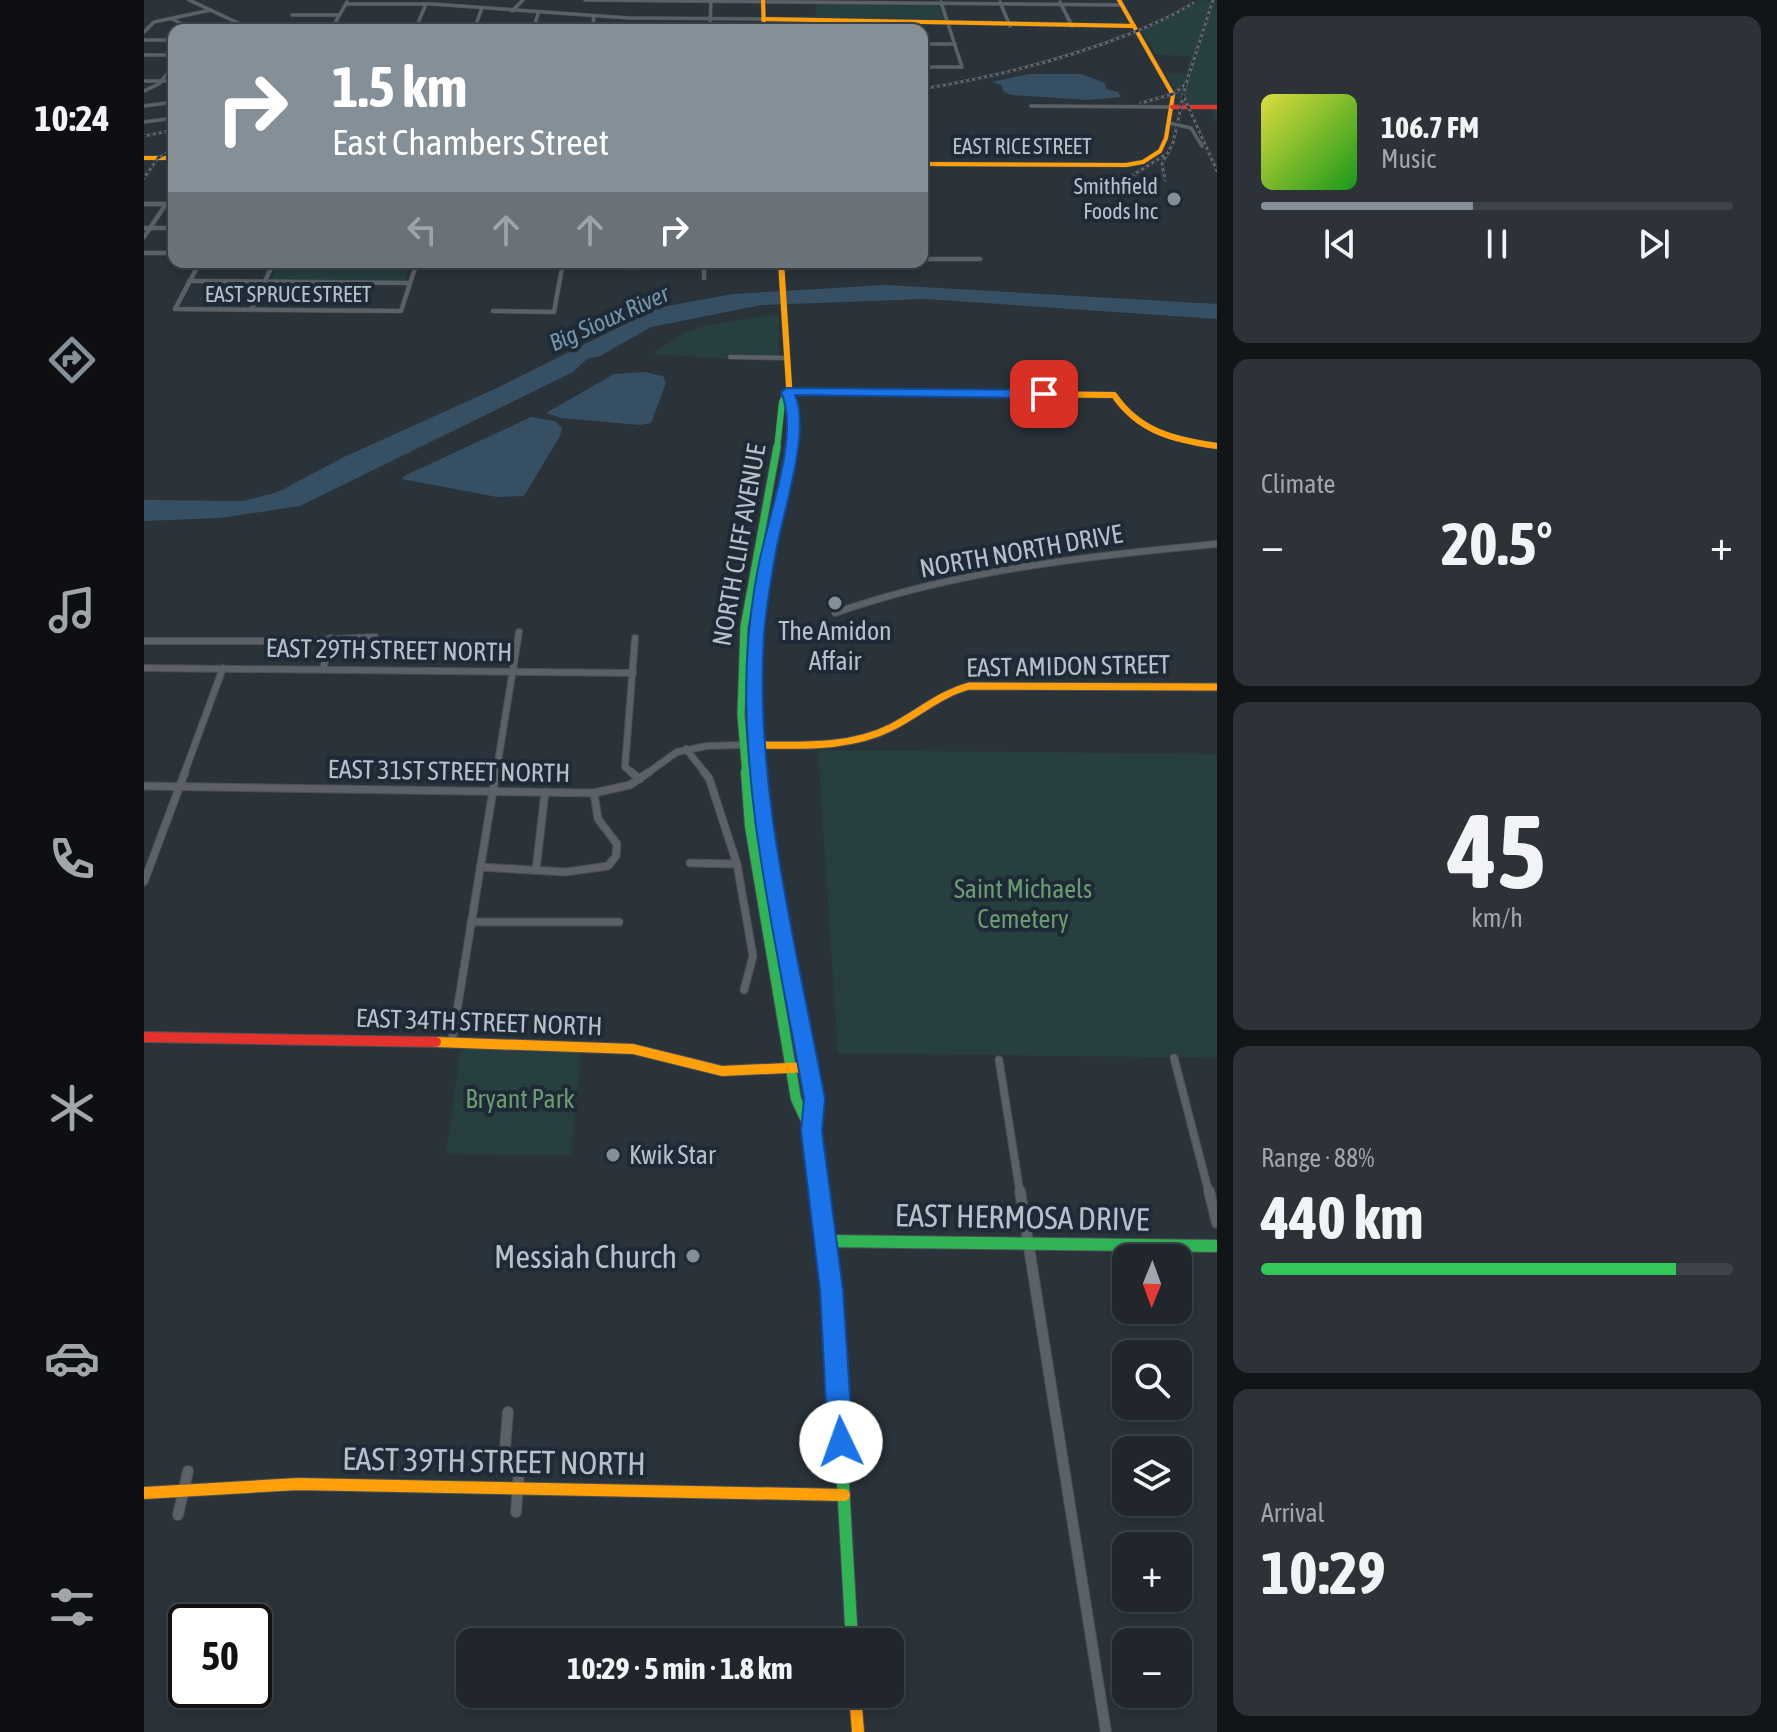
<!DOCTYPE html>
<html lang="en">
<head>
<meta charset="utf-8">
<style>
	body { margin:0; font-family:"Asap Condensed",sans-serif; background:#2d3238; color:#f1f3f6; height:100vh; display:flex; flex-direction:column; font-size:30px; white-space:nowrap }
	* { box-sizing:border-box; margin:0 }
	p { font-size:26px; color:#a2a5a9 }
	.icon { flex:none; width:44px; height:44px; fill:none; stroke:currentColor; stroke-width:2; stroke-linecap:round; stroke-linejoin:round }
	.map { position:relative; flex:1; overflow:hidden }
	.drawer { display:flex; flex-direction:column; gap:16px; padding:16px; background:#121518; width:560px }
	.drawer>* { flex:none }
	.guide { position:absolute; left:24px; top:24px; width:760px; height:244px; border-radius:16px; box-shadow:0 4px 12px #0003,0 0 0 2px #3d4348; background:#848f98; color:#fff; overflow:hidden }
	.needle { width:52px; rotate:181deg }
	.fabs { position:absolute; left:968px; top:1244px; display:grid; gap:16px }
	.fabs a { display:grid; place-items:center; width:80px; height:80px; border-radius:16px; background:#20262c; box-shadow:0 4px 12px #0003,0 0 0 2px #3d4348; font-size:40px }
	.speed { position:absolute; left:24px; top:1604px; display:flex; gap:16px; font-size:40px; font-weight:700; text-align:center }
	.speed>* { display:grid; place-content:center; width:104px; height:104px; border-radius:50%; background:#20262c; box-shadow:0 4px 12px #0003,0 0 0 2px #3d4348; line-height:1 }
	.speed .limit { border:4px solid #111; border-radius:12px; background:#fff; color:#111 }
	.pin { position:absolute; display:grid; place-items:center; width:68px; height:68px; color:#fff; margin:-34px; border-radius:16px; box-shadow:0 4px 12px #0006 }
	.me { position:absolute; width:88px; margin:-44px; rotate:357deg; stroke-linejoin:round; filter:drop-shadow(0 0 6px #0008) }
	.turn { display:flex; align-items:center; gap:28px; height:168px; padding:0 32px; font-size:36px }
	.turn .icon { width:104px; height:104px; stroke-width:2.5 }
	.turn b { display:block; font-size:56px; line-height:68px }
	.lanes { display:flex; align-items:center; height:76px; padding:0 32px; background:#0003; justify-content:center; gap:40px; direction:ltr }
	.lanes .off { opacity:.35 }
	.big { font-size:60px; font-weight:700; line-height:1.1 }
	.drawer .tile { flex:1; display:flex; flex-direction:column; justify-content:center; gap:12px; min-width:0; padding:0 28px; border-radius:16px; background:#2d3238 }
	.drawer .dial { align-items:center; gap:0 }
	.dial b { font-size:104px; line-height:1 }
	.song { display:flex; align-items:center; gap:24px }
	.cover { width:96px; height:96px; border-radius:12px; background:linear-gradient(135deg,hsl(60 70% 55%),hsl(120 70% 35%)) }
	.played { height:8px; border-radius:4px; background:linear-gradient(90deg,#848f98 45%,#3d4348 45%) }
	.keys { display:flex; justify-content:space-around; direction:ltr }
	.heat { display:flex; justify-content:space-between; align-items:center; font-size:44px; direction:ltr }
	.charge { height:12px; border-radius:6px; background:linear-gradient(90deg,#34c759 88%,#3d4348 0) }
	.trip { position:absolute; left:312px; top:1628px; width:448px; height:80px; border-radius:16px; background:#20262c; box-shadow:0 4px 12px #0003,0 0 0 2px #3d4348; font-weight:700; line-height:80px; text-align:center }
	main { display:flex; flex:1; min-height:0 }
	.tabs { display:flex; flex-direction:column; width:144px; justify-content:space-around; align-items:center; background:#0d0f12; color:#a2a5a9 }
	.tabs .icon { width:56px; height:56px }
	.tabs .on { color:#848f98 }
	.tabs b { font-size:36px; color:#f1f3f6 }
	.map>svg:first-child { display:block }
</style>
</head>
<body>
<main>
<nav class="tabs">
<b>10:24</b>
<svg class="icon on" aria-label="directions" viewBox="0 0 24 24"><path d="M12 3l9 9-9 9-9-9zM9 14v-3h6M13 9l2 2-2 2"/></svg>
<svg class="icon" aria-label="music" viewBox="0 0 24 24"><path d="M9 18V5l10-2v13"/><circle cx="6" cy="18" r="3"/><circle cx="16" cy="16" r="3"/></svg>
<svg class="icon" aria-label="phone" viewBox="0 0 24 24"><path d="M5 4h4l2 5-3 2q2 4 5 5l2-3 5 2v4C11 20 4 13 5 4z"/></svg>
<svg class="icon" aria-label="climate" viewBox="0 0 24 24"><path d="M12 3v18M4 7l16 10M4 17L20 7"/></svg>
<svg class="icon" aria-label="car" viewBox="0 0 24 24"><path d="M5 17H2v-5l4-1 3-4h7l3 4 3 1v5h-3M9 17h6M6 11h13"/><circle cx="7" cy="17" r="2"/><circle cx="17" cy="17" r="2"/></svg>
<svg class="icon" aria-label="filters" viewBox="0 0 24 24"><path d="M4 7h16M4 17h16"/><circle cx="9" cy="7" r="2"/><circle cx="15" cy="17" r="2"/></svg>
</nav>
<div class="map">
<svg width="1073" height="1732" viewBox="0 0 1073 1732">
	<rect width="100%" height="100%" fill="#2a333a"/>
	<g fill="#273f3f">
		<path d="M1055 0 1073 2V127L1065 106 1034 104 1033 93 1022 73 1042 74 1046 56 1012 55 997 30 1039 12Z"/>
		<path d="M671 3 798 4 803 22 655 21V16H672Z"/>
		<path d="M136 262H267L260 282 127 281Z"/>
		<path d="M635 314V362L508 354 540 333 560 326Z"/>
		<path d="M674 750 1073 754V1058L694 1053Z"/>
		<path d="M318 1041 438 1046 427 1155 302 1154Z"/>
	</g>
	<g fill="#374f63">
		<path d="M884 74H937L961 83 962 89 974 92 977 97 944 100 868 95 860 92 857 85 848 82Z"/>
		<path d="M741 285 1073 304V319L782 299 617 305 507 327 456 356 443 359 429 372 156 506 76 518 0 521V500L99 501 134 492 200 457 355 387 513 308 589 294Z"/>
		<path d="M500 372 519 376 522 383 507 423 496 425 417 418 402 413 470 374Z"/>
		<path d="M387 417 411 421 418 428 416 436 380 496 353 497 258 479 262 475Z"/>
	</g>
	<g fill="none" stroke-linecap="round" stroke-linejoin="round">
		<g stroke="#494f54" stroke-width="4">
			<g id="street-far4">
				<path d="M45 0 109 30"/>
				<path d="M441 0 978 5"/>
				<path d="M856 2 866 26"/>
				<path d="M916 2 928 26"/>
				<path d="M202 4H288L485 18 619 19"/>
				<path d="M368 11 379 0"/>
				<path d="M148 15H195"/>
				<path d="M28 19 50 30"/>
				<path d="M673 22 674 30"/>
				<path d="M739 22 742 30"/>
				<path d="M187 30 203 2"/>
				<path d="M271 30 282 4"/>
				<path d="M330 30 338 8"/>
				<path d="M389 30 394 14"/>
				<path d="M448 30 450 17"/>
				<path d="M566 30 567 0"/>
				<path d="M0 32 10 22 67 10"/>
				<path d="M0 40H30"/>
				<path d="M778 44H811"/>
				<path d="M0 55H30"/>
				<path d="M778 67H818L797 2"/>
				<path d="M0 81H30"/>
				<path d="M0 91 15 84 30 65"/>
				<path d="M0 106 30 102"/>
				<path d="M887 106 1028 107"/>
				<path d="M0 122 30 118"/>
				<path d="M1025 123 1047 128 1058 146"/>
			</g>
		</g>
		<g stroke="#494f54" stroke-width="5">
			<g id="street-far3">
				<path d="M0 204H30"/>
				<path d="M0 228H30"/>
				<path d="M0 237 22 204"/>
				<path d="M0 253H30"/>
				<path d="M778 259H836"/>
				<path d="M56 262 31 309 257 311 273 262"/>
				<path d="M560 262V278"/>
				<path d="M488 268 489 262"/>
				<path d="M45 281 266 283"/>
				<path d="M107 310 130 262"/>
				<path d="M349 311 410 312 419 262"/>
				<path d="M586 357 642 358"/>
			</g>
		</g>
		<g stroke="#494f54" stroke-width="8">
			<g id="street-far2">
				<path d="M691 613C814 570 944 556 1073 544"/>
				<path d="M0 641H154L231 637"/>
				<path d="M0 668 489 673"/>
				<path d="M179 669 187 638"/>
				<path d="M542 749 562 774"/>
				<path d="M40 774 79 668"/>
				<path d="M352 774 375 632"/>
				<path d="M490 774 481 767 491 638"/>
				<path d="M502 774 533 752 563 746 598 745"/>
			</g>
		</g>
		<g stroke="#494f54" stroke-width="9">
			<g id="street-far1">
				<path d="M487 772 496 779"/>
				<path d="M560 772 565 778 593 864 609 956 600 990"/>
				<path d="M0 786 450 793 486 785 505 772"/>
				<path d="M546 863 593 864"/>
				<path d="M336 867 422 872 464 866 472 856 473 844 454 819 450 793"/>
				<path d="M392 870 401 792"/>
				<path d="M0 882 41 772"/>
				<path d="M327 922H475"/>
				<path d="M308 1041 352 772"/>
				<path d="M1030 1058 1065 1193"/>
				<path d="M855 1060 876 1193"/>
			</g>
		</g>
		<g stroke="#494f54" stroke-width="12">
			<g id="street">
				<path d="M876 1191 962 1732"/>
				<path d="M1065 1191 1073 1223"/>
				<path d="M364 1412 361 1448 375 1470 372 1512"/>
				<path d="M34 1515 44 1471"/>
			</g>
		</g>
		<g stroke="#494f54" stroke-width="7">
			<path id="fast-far3" d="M633 449 638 402 643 392"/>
		</g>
		<g stroke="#494f54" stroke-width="9">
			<g id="fast-far2">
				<path d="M613 740 616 774"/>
				<path d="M602 774 597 715 600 627 633 447"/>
			</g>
		</g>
		<g stroke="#494f54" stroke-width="12">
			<g id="fast-far1">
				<path d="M602 772 606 826 652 1099 667 1131"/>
				<path d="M616 772 620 814 671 1099 667 1131 675 1193"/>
			</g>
		</g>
		<g stroke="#494f54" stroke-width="14">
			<g id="fast">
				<path d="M675 1191 688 1290 708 1642"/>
				<path d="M683 1241 1073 1246"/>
			</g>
		</g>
		<g stroke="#494f54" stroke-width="5">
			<g id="slow-far4">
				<path d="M619 0 620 30"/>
				<path d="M619 19 990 26"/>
				<path d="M0 158H30"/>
				<path d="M778 164 982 165 999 162 1016 151 1022 138 1029 95 975 0"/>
			</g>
		</g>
		<g stroke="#494f54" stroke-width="7">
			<g id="slow-far3">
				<path d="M637 262 648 432 646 449"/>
				<path d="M643 392 970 395C995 432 1031 440 1073 446"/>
			</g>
		</g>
		<g stroke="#494f54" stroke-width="9">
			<g id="slow-far2">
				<path d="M613 740 610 673 614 612 646 447"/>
				<path d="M607 745C654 745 705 749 748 727 775 713 796 694 825 686L1073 687"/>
			</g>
		</g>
		<g stroke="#494f54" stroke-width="12">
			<path id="slow-far1" d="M292 1042 489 1049 578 1071 665 1067"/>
		</g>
		<g stroke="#494f54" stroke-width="14">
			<g id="slow">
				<path d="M0 1493 154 1484 700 1495"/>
				<path d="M711 1694 714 1732"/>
			</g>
		</g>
		<g stroke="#494f54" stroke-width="5">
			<path id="jam-far1" d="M1028 107H1073"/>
		</g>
		<g stroke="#494f54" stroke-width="12">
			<path id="jam" d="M0 1037 292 1042"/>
		</g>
		<use href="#street-far4" stroke="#5b6167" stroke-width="3"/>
		<use href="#street-far3" stroke="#5b6167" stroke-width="4"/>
		<use href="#street-far2" stroke="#5b6167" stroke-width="6"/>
		<use href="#street-far1" stroke="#5b6167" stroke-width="7"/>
		<use href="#street" stroke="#5b6167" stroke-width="10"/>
		<use href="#fast-far3" stroke="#30b455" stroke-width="6"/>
		<use href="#fast-far2" stroke="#30b455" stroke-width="7"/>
		<use href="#fast-far1" stroke="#30b455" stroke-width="10"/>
		<use href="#fast" stroke="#30b455" stroke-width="12"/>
		<use href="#slow-far4" stroke="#ff9f0a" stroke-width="4"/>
		<use href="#slow-far3" stroke="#ff9f0a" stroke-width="6"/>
		<use href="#slow-far2" stroke="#ff9f0a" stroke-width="7"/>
		<use href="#slow-far1" stroke="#ff9f0a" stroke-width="10"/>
		<use href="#slow" stroke="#ff9f0a" stroke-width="12"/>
		<use href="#jam-far1" stroke="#e5322d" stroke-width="4"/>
		<use href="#jam" stroke="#e5322d" stroke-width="10"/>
		<g stroke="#5f656b" stroke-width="3">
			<g id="rail">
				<path d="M778 89C850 77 920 60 988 33 1009 24 1030 16 1049 3"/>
				<path d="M1039 95 1073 171"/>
				<path d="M997 103 1029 94 1042 84 1069 0"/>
				<path d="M0 136 30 130"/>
				<path d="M0 178 14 158 30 149"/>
				<path d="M1021 180 1018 164 1029 143 1042 84"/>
				<path d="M987 186 989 175 1024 153"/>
			</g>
		</g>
		<use href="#rail" stroke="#1e2a35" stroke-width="2" stroke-dasharray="3" stroke-linecap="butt"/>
	</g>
	<path fill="#1a73e8" stroke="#114b97" stroke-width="2" d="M643 388 900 390 907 394 900 398 651 395C667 430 639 513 632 551 627 579 622 607 620 635 610 789 653 948 681 1099L678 1131 699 1290 709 1442 706 1449 697 1452 688 1449 684 1442 676 1290 657 1131 660 1099C635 954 593 788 604 642 607 610 611 577 619 546 628 505 655 431 637 392Z"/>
	<g fill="#848f98" stroke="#1e2a35" stroke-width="3">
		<circle cx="1030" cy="199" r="8"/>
		<circle cx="691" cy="603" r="8"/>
		<circle cx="469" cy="1155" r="8"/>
		<circle cx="549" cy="1256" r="8"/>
	</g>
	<g text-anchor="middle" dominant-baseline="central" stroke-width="8" stroke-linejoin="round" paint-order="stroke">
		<g font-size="22" fill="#b5c0ca" stroke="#1e2a35">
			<text x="878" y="146">EAST RICE STREET</text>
			<text x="144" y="294">EAST SPRUCE STREET</text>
		</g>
		<g font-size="22" fill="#b5c0ca" stroke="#1e2a35" text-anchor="end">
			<text x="1014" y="186">Smithfield<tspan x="1014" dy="25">Foods Inc</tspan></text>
		</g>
		<g font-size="24" font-style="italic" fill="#7595ad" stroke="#1e2a35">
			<text transform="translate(465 318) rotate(-24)">Big Sioux River</text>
		</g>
		<g font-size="26" fill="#b5c0ca" stroke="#1e2a35">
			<text transform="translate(595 545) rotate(-80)">NORTH CLIFF AVENUE</text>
			<text transform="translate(877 551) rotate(-10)">NORTH NORTH DRIVE</text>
			<text transform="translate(245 650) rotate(1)">EAST 29TH STREET NORTH</text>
			<text transform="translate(924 666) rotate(-1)">EAST AMIDON STREET</text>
			<text transform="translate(305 771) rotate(1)">EAST 31ST STREET NORTH</text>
			<text transform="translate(335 1022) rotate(2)">EAST 34TH STREET NORTH</text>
		</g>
		<g font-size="26" fill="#b5c0ca" stroke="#1e2a35">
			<text x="691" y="631">The Amidon<tspan x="691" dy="30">Affair</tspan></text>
			<text x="485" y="1155" text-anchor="start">Kwik Star</text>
		</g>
		<g font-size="26" fill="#6c9b71" stroke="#1e2a35">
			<text x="879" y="889">Saint Michaels<tspan x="879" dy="30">Cemetery</tspan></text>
			<text x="376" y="1099">Bryant Park</text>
		</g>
		<g font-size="32" fill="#b5c0ca" stroke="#1e2a35">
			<text transform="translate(878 1217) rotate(1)">EAST HERMOSA DRIVE</text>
			<text transform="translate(350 1461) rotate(1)">EAST 39TH STREET NORTH</text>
		</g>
		<g font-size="32" fill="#b5c0ca" stroke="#1e2a35" text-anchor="end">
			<text x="533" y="1256">Messiah Church</text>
		</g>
	</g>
</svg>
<div class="fabs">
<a><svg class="needle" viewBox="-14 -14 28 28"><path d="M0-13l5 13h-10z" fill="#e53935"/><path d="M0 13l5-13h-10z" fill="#a2a5a9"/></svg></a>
<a><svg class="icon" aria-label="search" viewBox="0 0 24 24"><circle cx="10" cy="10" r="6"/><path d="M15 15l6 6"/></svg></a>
<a><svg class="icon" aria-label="layers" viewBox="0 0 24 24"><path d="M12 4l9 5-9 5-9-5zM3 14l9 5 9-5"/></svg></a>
<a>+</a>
<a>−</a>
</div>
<div class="speed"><div class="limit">50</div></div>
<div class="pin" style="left:900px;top:394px;background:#d93025"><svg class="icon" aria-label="arrive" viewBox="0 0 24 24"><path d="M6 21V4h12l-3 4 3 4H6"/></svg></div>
<svg class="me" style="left:697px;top:1442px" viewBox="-20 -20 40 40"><circle r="19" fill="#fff"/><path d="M0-13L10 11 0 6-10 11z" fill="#1a73e8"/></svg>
<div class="trip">10:29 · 5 min · 1.8 km</div>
<div class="guide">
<div class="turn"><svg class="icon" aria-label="right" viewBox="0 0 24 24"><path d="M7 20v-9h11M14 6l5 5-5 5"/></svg><div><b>1.5 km</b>East Chambers Street</div></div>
<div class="lanes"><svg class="icon off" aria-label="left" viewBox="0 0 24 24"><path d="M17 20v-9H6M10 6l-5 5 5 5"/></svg><svg class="icon off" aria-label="ahead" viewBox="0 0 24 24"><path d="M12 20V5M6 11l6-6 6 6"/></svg><svg class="icon off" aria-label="ahead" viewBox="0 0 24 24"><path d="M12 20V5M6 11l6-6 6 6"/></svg><svg class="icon" aria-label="right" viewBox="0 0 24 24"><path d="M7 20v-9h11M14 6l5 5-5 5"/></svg></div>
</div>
</div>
<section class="drawer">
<div class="tile">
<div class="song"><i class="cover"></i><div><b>106.7 FM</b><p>Music</p></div></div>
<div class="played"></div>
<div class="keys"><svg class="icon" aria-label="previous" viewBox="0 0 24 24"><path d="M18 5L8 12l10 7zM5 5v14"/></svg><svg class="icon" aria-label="pause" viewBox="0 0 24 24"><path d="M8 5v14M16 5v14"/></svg><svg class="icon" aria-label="next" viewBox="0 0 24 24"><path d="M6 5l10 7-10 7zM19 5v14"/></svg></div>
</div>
<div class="tile"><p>Climate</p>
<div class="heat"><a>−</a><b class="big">20.5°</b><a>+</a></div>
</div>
<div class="tile dial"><b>45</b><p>km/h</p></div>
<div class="tile"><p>Range · 88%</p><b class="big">440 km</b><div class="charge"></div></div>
<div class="tile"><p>Arrival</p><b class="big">10:29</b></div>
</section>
</main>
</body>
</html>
